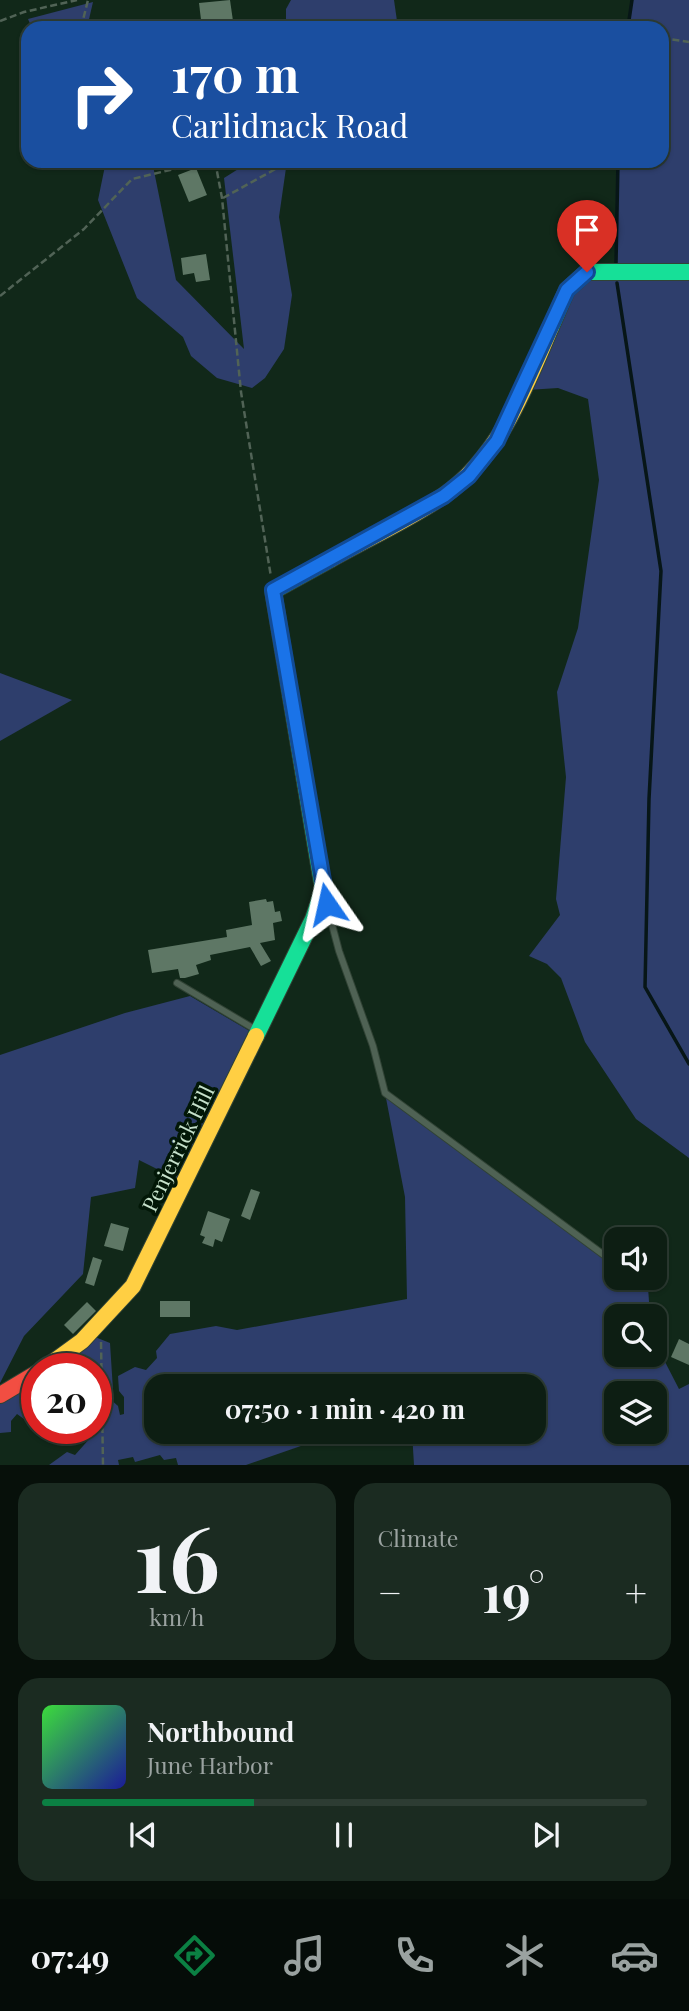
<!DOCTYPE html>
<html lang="en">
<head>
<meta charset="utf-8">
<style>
	body { margin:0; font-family:"Playfair Display",serif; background:#1b2b21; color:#f1f3f6; height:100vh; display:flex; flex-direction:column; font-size:26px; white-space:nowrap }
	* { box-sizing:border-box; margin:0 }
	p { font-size:23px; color:#9aa2a0 }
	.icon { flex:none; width:38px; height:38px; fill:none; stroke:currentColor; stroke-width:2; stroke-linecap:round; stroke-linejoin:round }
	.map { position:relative; height:1465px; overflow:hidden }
	.drawer { display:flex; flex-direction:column; gap:18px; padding:18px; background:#07100a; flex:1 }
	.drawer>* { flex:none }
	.hud { position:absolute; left:21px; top:21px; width:648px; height:147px; border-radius:21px; box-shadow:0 2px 5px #0004,0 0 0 2px #2d3c33; background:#1a4fa0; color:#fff; overflow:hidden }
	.buttons { position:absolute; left:604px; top:1227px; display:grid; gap:14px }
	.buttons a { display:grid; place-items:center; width:63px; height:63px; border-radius:14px; background:#0d1e13; box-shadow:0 2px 5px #0004,0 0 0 2px #2d3c33; font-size:35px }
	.speed { position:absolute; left:21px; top:1353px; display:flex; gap:14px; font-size:35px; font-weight:700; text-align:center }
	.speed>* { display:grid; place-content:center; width:91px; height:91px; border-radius:50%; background:#0d1e13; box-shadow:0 2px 5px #0004,0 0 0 2px #2d3c33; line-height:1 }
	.speed .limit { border:10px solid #d22; background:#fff; color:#111 }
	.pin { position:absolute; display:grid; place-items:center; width:60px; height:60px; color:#fff; margin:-72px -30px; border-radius:50% 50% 50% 0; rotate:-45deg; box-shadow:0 0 7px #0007 }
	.pin .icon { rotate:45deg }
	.me { position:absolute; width:77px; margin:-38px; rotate:349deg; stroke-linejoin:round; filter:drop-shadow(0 0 5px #0008) }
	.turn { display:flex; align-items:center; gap:24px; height:147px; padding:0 35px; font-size:32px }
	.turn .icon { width:91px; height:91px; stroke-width:2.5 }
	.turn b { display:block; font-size:49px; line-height:60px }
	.big { font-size:52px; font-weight:700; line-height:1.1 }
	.drawer .tile { flex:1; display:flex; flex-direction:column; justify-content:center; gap:10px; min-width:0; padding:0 24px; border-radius:21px; background:#1b2b21 }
	.drawer .dial { align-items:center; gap:0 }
	.dial b { font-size:91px; line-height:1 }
	.song { display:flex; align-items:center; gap:21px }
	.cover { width:84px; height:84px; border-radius:10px; background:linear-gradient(135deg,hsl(120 70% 55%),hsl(240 70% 35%)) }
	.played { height:7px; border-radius:4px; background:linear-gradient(90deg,#0b8043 35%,#2d3c33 35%) }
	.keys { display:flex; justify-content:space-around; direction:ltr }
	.heat { display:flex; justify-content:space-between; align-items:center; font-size:38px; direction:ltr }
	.drawer .tiles { flex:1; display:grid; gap:18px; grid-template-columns:1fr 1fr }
	.tile:last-child { grid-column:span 2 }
	.trip { position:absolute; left:144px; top:1374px; width:402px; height:70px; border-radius:21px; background:#0d1e13; box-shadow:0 2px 5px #0004,0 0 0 2px #2d3c33; font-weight:700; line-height:70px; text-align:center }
	.menu { display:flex; height:112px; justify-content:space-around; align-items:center; background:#050c08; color:#9aa2a0 }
	.menu .icon { width:49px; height:49px }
	.menu .on { color:#0b8043 }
	.menu b { font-size:32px; color:#f1f3f6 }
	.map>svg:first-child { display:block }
</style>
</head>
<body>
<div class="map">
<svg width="689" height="1465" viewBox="0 0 689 1465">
	<rect width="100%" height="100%" fill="#112819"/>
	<g fill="#2e3e6c" fill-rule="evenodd">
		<path d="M291 0H394L398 28H286V9Z"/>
		<path d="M632 0H689V263H616L618 161H662V28H628Z"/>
		<path d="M93 2 87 28H32L28 19Z"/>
		<path d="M106 161H152L176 280 244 349 224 178 251 161H287L279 217 292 295 284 349 265 378 252 388 217 378 191 356 183 337 137 298 98 200Z"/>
		<path d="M590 278H689V1158L636 1119 585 1042 561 978 547 964 529 956 560 915 556 899 566 777 557 692 578 628 599 480 588 399 558 388 527 390 571 294Z"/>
		<path d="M0 673 72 700 0 741Z"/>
		<path d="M190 996 253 1033 181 1181 139 1160 135 1188 91 1197 83 1274 24 1336 0 1383V1055L125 1013Z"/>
		<path d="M385 1093 616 1264V1278H634L648 1287 650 1316H616V1354H654L655 1346 656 1354 663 1358 679 1389 689 1384V1465H414L412 1432H534V1386H156V1432H357L321 1439 246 1465H178L176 1458 164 1460 160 1455 135 1462 133 1457 118 1460 119 1465H49L67 1452 75 1455 91 1437 89 1428H96V1398H109L118 1406 120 1415 124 1414V1397L119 1391 118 1376 135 1367 146 1370 157 1358 156 1351 170 1334 216 1326 237 1330 407 1299 405 1197ZM616 1393H654V1432H616Z"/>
		<path d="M95 1337 110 1343 113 1390 96 1387V1368H45Z"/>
		<path d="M37 1373V1385L27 1391 30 1400 37 1398V1410L24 1419 17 1414 11 1421V1432L0 1433V1395Z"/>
	</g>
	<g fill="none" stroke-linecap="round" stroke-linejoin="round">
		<g stroke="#071617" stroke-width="3.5">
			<path d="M628 27 632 0"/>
			<path d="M616 263 618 161"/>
			<path d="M617 283 661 571 649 799 645 987 689 1064"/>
		</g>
	</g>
	<g fill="#5e7765">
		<path d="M230 0 234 28H202L199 3Z"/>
		<path d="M196 168 207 195 189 202 178 175Z"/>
		<path d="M206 254 210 280 196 282 194 273 183 275 181 258Z"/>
		<path d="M266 899 267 902 273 901 275 912 280 911 282 921 273 923 275 940 260 943 271 961 261 966 250 947 210 955 211 960 196 965 199 974 185 978H180L178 969 152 973 148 950 227 937 226 930 252 925 249 902Z"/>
		<path d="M251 1189 260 1192 250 1220 241 1216Z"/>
		<path d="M208 1211 230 1219 222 1242 215 1239 213 1247 202 1243 205 1237 200 1235Z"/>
		<path d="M111 1223 129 1228 123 1251 104 1246Z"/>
		<path d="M93 1257 102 1260 94 1286 85 1283Z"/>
		<rect x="160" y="1301" width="30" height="16"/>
		<path d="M87 1302 96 1311 73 1334 64 1325Z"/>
		<path d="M679 1339 689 1344V1365L671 1357Z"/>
	</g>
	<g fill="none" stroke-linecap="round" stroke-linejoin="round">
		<g stroke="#314335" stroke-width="8">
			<g id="lane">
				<path d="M325 898 339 951 373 1046 385 1093 616 1264"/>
				<path d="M177 983 256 1030"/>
				<path d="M634 1278 648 1287"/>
			</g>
		</g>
		<g stroke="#314335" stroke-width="18">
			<g id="fast">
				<path d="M551 327 567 290 587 272H689"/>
				<path d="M256 1036 313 919 323 889 273 591 331 559"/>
			</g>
		</g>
		<g stroke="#314335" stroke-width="18">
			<g id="slow">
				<path d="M331 559C368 538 409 520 443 496 499 458 526 386 551 327"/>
				<path d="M45 1368 82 1341 133 1286 256 1036"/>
			</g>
		</g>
		<g stroke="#314335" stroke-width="18">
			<path id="jam" d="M0 1395 37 1373"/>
		</g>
		<g stroke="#516356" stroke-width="2.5" stroke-dasharray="7 3.5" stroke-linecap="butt">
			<path d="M0 21 24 12 77 0"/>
			<path d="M81 28 88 0"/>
			<path d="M546 28 551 25 578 28"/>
			<path d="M662 38 689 42"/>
			<path d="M215 161 222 198 241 392 271 577"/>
			<path d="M223 198 290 161"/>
			<path d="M0 296 84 229 132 179 208 161"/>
			<path d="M101 1342 103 1465"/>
		</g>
		<use href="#lane" stroke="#4f6254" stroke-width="6"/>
		<use href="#fast" stroke="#16e098" stroke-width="16"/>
		<use href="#slow" stroke="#ffcf43" stroke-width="16"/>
		<use href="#jam" stroke="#f24e42" stroke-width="16"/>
	</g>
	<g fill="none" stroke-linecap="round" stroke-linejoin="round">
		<g stroke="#114b97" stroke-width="18">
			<path id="route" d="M327 904 273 590 444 496 469 476 497 441 567 290 587 272"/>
		</g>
		<use href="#route" stroke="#1a73e8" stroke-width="12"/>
	</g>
	<g text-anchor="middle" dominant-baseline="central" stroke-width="7" stroke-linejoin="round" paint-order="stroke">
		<g font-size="21" fill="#c6e1cb" stroke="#021707">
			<text transform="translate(177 1148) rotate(-64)">Penjerrick Hill</text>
		</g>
	</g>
</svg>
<div class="buttons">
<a><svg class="icon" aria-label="sound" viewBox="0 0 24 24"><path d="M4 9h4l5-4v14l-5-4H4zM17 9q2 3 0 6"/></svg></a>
<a><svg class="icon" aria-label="search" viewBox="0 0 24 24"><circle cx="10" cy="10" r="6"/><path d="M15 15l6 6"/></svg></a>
<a><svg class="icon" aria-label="layers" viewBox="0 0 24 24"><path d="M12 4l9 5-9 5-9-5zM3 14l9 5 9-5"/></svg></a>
</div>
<div class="speed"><div class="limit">20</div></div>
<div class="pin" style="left:587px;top:272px;background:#d93025"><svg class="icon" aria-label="arrive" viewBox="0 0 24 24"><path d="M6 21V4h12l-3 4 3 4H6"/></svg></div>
<svg class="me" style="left:327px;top:904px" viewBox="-20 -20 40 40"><path d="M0-17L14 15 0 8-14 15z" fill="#1a73e8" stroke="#fff" stroke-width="4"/></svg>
<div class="trip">07:50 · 1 min · 420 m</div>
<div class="hud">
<div class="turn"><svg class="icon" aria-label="right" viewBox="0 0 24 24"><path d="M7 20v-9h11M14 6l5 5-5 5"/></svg><div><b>170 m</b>Carlidnack Road</div></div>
</div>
</div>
<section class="drawer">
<div class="tiles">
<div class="tile dial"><b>16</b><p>km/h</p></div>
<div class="tile"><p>Climate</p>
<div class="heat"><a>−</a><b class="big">19°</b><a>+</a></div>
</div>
<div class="tile">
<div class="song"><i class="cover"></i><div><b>Northbound</b><p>June Harbor</p></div></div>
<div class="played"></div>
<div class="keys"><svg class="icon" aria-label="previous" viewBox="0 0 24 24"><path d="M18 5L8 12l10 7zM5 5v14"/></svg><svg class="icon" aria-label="pause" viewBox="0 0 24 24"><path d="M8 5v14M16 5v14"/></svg><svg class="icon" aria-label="next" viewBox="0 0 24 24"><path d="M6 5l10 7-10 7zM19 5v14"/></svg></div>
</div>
</div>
</section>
<nav class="menu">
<b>07:49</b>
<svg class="icon on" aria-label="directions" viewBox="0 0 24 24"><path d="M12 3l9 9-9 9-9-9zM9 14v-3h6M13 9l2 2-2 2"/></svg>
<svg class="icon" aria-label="music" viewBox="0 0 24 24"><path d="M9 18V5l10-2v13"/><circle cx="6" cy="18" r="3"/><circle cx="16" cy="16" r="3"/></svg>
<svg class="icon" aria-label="phone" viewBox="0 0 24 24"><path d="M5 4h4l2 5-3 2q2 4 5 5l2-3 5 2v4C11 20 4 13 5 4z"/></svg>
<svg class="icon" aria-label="climate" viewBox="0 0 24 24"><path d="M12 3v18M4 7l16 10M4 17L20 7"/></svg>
<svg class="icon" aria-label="car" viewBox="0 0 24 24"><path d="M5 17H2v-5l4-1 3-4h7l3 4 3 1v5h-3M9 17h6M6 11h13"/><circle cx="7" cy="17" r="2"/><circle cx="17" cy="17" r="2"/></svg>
</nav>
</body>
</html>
